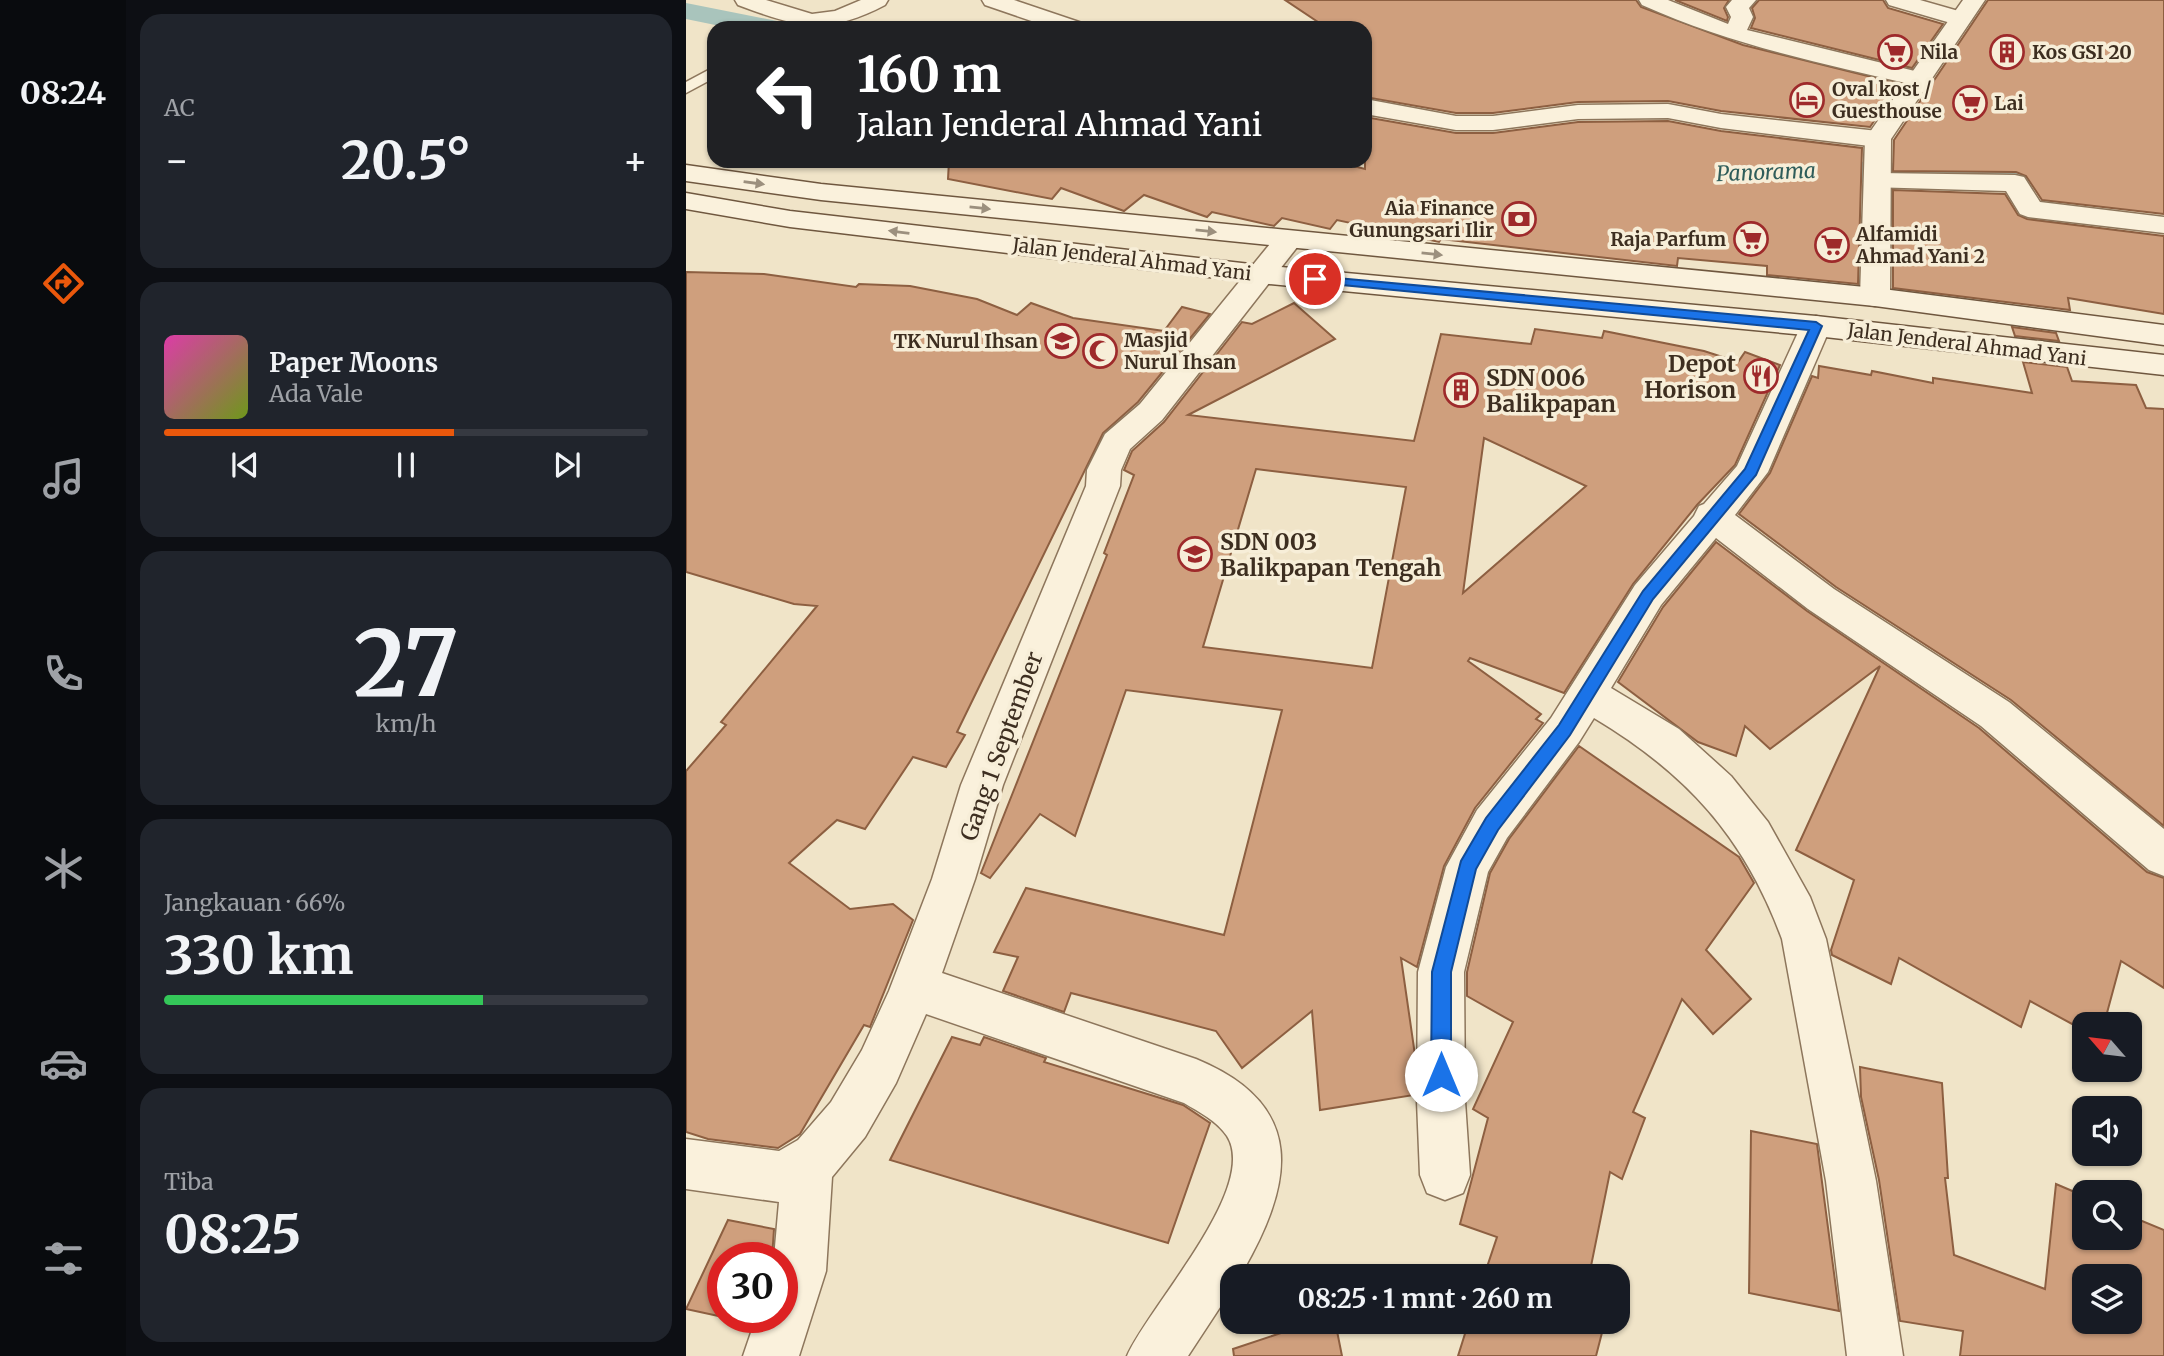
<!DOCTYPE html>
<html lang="id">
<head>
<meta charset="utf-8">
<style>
	body { margin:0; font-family:Merriweather,serif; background:#20242c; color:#f1f3f6; height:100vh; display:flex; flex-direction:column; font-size:26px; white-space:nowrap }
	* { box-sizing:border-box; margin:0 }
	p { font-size:23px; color:#9ea1a6 }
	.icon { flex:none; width:38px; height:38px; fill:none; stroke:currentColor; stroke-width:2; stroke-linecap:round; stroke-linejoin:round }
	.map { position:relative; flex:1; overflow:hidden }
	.drawer { display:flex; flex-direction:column; gap:14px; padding:14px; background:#0d0f14; width:560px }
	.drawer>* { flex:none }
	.guide { position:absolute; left:21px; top:21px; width:665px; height:147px; border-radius:21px; box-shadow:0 2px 5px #0004; background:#202124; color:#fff; overflow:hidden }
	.needle { width:46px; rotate:298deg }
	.fabs { position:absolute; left:1386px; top:1012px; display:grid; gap:14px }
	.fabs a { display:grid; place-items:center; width:70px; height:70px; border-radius:14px; background:#171b24; box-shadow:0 2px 5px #0004; font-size:35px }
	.speed { position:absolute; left:21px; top:1242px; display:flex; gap:14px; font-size:35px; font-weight:700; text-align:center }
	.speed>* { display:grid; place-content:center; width:91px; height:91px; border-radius:50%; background:#171b24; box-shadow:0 2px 5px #0004; line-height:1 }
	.speed .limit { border:10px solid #d22; background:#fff; color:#111 }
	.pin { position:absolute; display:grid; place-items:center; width:60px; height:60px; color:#fff; margin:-30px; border:4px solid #fff; border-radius:50%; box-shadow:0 2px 7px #0007 }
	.me { position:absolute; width:77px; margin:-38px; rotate:0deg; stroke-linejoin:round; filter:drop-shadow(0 0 5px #0008) }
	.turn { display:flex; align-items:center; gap:24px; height:147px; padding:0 35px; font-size:32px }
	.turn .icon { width:91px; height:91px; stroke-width:2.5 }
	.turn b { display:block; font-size:49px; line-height:60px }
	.big { font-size:52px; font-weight:700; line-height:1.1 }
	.drawer .tile { flex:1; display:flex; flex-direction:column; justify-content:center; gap:10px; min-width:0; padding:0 24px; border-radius:21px; background:#20242c }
	.drawer .dial { align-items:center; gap:0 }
	.dial b { font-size:91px; line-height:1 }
	.song { display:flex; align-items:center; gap:21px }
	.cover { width:84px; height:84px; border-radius:10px; background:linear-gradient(135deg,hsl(320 70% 55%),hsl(80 70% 35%)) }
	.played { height:7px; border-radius:4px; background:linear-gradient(90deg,#ea580c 60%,#363941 60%) }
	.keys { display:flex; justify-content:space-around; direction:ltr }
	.heat { display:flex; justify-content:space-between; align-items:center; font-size:38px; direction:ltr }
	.charge { height:10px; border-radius:5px; background:linear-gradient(90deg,#34c759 66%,#363941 0) }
	.trip { position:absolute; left:534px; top:1264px; width:410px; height:70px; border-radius:21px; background:#171b24; box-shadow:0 2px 5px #0004; font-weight:700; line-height:70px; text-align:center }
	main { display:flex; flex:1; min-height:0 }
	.menu { display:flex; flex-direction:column; width:126px; justify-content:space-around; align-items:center; background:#090b0e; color:#9ea1a6 }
	.menu .icon { width:49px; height:49px }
	.menu .selected { color:#ea580c }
	.menu b { font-size:32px; color:#f1f3f6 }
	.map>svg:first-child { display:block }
</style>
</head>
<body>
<main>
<nav class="menu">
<b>08:24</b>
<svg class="icon selected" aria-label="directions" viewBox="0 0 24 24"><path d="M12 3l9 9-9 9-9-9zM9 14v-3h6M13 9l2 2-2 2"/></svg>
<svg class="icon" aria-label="music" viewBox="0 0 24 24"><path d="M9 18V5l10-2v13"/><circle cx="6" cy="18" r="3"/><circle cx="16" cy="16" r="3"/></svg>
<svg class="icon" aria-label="phone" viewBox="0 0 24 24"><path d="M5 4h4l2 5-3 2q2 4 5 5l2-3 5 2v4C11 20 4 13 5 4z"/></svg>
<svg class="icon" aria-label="climate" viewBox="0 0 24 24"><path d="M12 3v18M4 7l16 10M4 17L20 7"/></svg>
<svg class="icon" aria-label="car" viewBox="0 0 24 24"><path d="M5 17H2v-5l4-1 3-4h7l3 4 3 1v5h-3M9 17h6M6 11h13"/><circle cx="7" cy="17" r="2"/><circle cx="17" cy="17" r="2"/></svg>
<svg class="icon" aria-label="filters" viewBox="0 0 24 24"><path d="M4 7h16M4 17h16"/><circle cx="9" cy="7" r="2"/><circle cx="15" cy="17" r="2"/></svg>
</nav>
<section class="drawer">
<div class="tile"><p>AC</p>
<div class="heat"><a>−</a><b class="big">20.5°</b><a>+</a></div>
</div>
<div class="tile">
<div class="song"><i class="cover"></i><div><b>Paper Moons</b><p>Ada Vale</p></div></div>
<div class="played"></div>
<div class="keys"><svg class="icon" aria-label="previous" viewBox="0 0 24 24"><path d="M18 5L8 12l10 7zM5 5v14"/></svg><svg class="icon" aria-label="pause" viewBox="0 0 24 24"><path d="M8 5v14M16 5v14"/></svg><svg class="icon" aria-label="next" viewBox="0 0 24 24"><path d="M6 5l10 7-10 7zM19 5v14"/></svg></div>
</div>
<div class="tile dial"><b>27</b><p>km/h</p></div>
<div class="tile"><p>Jangkauan · 66%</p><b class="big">330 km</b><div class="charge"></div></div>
<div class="tile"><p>Tiba</p><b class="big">08:25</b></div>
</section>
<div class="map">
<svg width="1478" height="1356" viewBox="0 0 1478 1356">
	<rect width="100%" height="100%" fill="#f0e4c8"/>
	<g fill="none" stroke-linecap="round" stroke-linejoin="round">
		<g fill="#a9c4bc" fill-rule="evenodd">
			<path d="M0 3 96 22 100 28H44L0 19Z"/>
			<path d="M1478 142V161L1443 178 1262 186 1140 180 1129 177 1124 170 1129 163 1140 160 1262 166 1435 159 1446 150Z"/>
		</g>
	</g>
	<g fill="#cf9f7d" stroke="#8d5f41" stroke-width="2" fill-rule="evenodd">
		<path d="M599 0H950L955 7 1057 45 1214 84 1184 127 1035 111 982 101 892 102 807 113H770L679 97V28H641Z"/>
		<path d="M989 0H1043L1038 8 1042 17 1041 21Z"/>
		<path d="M1073 0H1197L1202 8 1257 24 1226 68 1065 28 1069 18 1066 8Z"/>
		<path d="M1302 0H1478V214L1356 200 1340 176 1330 172 1207 171 1208 140Z"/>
		<path d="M679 117 770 133H807L892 122 982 121 1035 131 1176 148 1172 284 1081 275V266L992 258 991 266 755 239 753 242 651 220 644 229 596 218 588 226 526 212 521 217 458 195 438 211 375 188 366 199 262 179 263 161H648L679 169Z"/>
		<path d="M1207 190 1319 194 1332 215 1341 219 1478 236V314L1382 298 1384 310 1207 288Z"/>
		<path d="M0 272 78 274 170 287 173 284 224 286 291 299 331 315 345 303 387 318 478 331 496 307 524 314 452 402 417 433 271 732 279 735 260 767 227 757 179 829 151 820 103 863 164 909 207 904 227 920 184 1027 178 1025 114 1134 92 1148 22 1139 0 1132V771L40 725 35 722 131 606 108 604 0 572Z"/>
		<path d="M608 303 649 339 502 415 728 441 755 334 845 344 849 329 916 338 918 331 1018 351 1052 362 1059 352 1094 365 1049 465 1011 505 947 584 878 693 784 658 782 661 855 714 850 719 857 723 789 808 758 866 731 967 715 958 729 1055 728 1095 634 1110 626 1011 556 1068 530 1031 385 993 378 1012 317 991 332 957 308 952 340 888 538 935 596 710 440 690 389 836 354 814 304 878 295 873 421 555 418 553 448 475 438 470 446 451 478 422 556 322 566 324ZM798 438 900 486 777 593ZM570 469 720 487 686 668 517 647Z"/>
		<path d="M1326 327 1370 333 1373 341 1329 336Z"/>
		<path d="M1337 362 1381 367 1386 381 1450 385 1460 408 1478 409V826L1325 700 1150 587 1053 514 1084 473 1126 376 1132 378 1133 366 1185 375 1186 371 1247 383V378L1346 393Z"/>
		<path d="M1030 542 1121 611 1293 728 1461 872 1478 878V988L1435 961 1418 1024H1386L1344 1001 1335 1027 1213 958 1205 984 1146 955 1145 950 1168 880 1110 850 1194 666 1084 749 1059 726 1050 756 1012 742 932 682 977 607Z"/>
		<path d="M893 746 1053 857 1068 883 1020 950 1065 999 1027 1034 996 999 947 1112 959 1118 936 1179 924 1172 903 1276H798L811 1237 774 1224 802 1118 787 1109 827 1022 781 996V972L804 873 823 839Z"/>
		<path d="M266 1037 294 1045 298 1037 360 1058 358 1062 497 1105 524 1123 482 1243 204 1160Z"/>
		<path d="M1174 1067 1256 1083 1262 1178H1259L1268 1255 1359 1289 1370 1184 1398 1196V1237H1444V1216L1478 1230V1356H1274L1277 1331 1214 1321 1193 1180 1175 1097ZM1398 1276H1444V1321H1398Z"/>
		<path d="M1065 1131 1131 1144 1153 1311 1063 1293Z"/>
		<path d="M42 1220 88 1229 86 1258H37V1317L0 1309Z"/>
		<path d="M631 1321H649L656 1356H548L547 1349Z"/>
		<path d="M783 1321H919L910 1356H772Z"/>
	</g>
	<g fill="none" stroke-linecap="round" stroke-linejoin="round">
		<g stroke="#8d765c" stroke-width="3">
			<g id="service">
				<path d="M119 16 126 20C118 29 109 28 98 28Z"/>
				<path d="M28 67V78L0 93V82Z"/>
			</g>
		</g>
		<g stroke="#8d765c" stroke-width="3">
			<g id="minor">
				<path d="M49 0H80L126 14 149 11 175 0H202L199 5C141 36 111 27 52 5Z"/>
				<path d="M296 0H328L396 23 399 28H366L299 5Z"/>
				<path d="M953 0H982L1042 24 1045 17 1040 7 1046 0H1070L1063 8 1067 17 1061 30 1241 74 1245 79 1241 84 1233 86C1138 64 1045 45 956 5Z"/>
				<path d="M1200 0H1234L1283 14 1286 19 1275 26 1203 5Z"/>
				<path d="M679 99 770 116H807L892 105 982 104 1035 114 1192 131 1201 134 1205 139 1201 144 1192 147 1035 128 982 118 892 119 807 130H770L679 114Z"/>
				<path d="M1193 173 1329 175 1338 177 1354 202 1478 217V233L1342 217 1334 214 1320 191 1184 187 1180 181 1184 175Z"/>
				<path d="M602 232 612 234 616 240 612 246 476 420 444 449 435 470 434 486 317 785 289 879 256 973 510 1059C624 1106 607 1185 554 1276H546V1289L502 1356H441C462 1307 574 1188 541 1136 531 1121 513 1112 498 1103L240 1014 210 1083 179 1137 146 1177 140 1271 113 1356H57L70 1318H96V1258H88L93 1202 0 1189V1139L93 1151 112 1140 145 1102 176 1050 203 991 246 879 275 785 400 486 401 470 419 434 454 404 592 234Z"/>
				<path d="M1130 316 1141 319 1145 326 1082 472 1049 515 1148 589 1323 702 1478 829V876L1463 870 1295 726 1122 609 1030 538 975 605 925 688 993 729 1045 776 1082 822 1124 897 1140 939 1190 1181 1217 1356H1161L1140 1181 1096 939C1058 836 1000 773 908 718L893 742 821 838 802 872 778 972 779 1101 784 1175 777 1193 759 1200 741 1193 734 1175 731 1101 732 972 760 867 791 810 865 718 949 585 1008 516 1013 506 1018 504 1051 466 1115 326 1119 319Z"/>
			</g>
		</g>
		<g stroke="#8d765c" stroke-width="3">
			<path id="tertiary" d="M1277 0H1299L1205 139 1204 297 1199 304 1189 306 1179 304 1174 297 1179 139Z"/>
		</g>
		<g stroke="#6f573f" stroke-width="3">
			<g id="secondary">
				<path d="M0 165 135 184 1189 288 1478 325V345L1189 306 135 200 0 181Z"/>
				<path d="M0 193 104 211 573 265 1130 316 1478 355V375L1130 336 573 283 104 227 0 209Z"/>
			</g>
		</g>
		<use href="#service" fill="#faf1dc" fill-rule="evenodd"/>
		<use href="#minor" fill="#faf1dc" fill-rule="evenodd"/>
		<use href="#tertiary" fill="#faf1dc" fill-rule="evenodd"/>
		<use href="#secondary" fill="#faf1dc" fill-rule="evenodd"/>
	</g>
	<defs><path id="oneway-solid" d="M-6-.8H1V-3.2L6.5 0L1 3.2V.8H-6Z" transform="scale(1.75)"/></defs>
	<g fill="#9c907e">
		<use href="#oneway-solid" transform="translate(68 183) rotate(8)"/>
		<use href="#oneway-solid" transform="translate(294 208) rotate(6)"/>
		<use href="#oneway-solid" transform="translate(520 231) rotate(6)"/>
		<use href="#oneway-solid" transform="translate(213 232) rotate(-173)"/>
		<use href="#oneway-solid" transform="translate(746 254) rotate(6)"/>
	</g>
	<path fill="#1a73e8" stroke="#114b97" stroke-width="2" d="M629 276 1130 322 1136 326 1070 475 967 599 884 735 812 830 790 869 765 972V1075L763 1082 755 1085 748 1082 745 1075 746 972 775 861 800 818 873 725 957 591 1059 469 1123 330 625 282 623 279Z"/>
	<defs>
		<g id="supermarket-ring" transform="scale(1.75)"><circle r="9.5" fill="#f7eed8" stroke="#9e2a2b" stroke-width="1.5"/><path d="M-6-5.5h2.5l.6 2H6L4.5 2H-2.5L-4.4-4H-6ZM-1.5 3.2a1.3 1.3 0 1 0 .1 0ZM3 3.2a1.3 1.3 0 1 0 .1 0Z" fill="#9e2a2b"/></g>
		<g id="building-ring" transform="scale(1.75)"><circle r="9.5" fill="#f7eed8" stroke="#9e2a2b" stroke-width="1.5"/><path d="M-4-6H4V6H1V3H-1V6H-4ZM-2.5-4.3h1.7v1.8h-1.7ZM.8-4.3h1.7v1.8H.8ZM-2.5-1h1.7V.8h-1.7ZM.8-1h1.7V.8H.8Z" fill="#9e2a2b"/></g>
		<g id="hotel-ring" transform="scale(1.75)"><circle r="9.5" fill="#f7eed8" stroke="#9e2a2b" stroke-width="1.5"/><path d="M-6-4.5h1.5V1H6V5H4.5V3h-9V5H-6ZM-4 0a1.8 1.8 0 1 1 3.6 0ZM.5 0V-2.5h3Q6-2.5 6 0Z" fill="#9e2a2b"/></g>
		<g id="bank-ring" transform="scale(1.75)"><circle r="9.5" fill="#f7eed8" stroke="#9e2a2b" stroke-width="1.5"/><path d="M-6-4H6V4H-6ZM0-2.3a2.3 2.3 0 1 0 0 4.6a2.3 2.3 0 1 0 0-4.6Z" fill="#9e2a2b"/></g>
		<g id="school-ring" transform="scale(1.75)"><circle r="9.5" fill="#f7eed8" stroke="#9e2a2b" stroke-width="1.5"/><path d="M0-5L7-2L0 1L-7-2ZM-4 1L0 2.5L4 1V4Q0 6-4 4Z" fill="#9e2a2b"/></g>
		<g id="mosque-ring" transform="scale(1.75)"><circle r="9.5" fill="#f7eed8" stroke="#9e2a2b" stroke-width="1.5"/><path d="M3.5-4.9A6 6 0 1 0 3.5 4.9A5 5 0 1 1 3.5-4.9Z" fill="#9e2a2b"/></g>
		<g id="restaurant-ring" transform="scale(1.75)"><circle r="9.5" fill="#f7eed8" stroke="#9e2a2b" stroke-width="1.5"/><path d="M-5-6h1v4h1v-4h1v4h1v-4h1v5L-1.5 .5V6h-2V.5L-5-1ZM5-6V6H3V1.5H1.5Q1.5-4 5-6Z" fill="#9e2a2b"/></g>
	</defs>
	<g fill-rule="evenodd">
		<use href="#supermarket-ring" x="1209" y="52"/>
		<use href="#building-ring" x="1321" y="52"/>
		<use href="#hotel-ring" x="1121" y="100"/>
		<use href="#supermarket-ring" x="1284" y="103"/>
		<use href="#bank-ring" x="833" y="219"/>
		<use href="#supermarket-ring" x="1065" y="239"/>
		<use href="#supermarket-ring" x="1146" y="245"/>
		<use href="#school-ring" x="376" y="341"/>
		<use href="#mosque-ring" x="414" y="351"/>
		<use href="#restaurant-ring" x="1075" y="376"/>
		<use href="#building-ring" x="775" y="390"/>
		<use href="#school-ring" x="509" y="554"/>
	</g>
	<g text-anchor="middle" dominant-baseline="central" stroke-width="7" stroke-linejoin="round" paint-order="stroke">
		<g font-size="19" font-weight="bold" fill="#3d2e20" stroke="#f7eed8" text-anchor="start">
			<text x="1234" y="52">Nila</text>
			<text x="1346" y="52">Kos GSI 20</text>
			<text x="1146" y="89">Oval kost /<tspan x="1146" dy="22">Guesthouse</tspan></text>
			<text x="1308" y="103">Lai</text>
			<text x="808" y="208" text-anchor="end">Aia Finance<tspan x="808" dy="22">Gunungsari Ilir</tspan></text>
			<text x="1170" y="234">Alfamidi<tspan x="1170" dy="22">Ahmad Yani 2</tspan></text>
			<text x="1040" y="239" text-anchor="end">Raja Parfum</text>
			<text x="438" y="340">Masjid<tspan x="438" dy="22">Nurul Ihsan</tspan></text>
			<text x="352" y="341" text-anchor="end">TK Nurul Ihsan</text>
		</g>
		<g font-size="19" fill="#3d2e20" stroke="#f7eed8">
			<text transform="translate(446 259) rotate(7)">Jalan Jenderal Ahmad Yani</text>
			<text transform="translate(1281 344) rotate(7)">Jalan Jenderal Ahmad Yani</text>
		</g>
		<g font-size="21" font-style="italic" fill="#2f5d5a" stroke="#f7eed8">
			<text transform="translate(1080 172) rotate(-2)">Panorama</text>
		</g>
		<g font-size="23" font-weight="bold" fill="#3d2e20" stroke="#f7eed8" text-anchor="start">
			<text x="1050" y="363" text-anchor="end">Depot<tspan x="1050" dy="26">Horison</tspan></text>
			<text x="800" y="377">SDN 006<tspan x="800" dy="26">Balikpapan</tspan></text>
			<text x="534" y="541">SDN 003<tspan x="534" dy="26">Balikpapan Tengah</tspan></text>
		</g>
		<g font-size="23" fill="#3d2e20" stroke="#f7eed8">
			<text transform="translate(315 746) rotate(-70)">Gang 1 September</text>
		</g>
	</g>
</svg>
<div class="fabs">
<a><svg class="needle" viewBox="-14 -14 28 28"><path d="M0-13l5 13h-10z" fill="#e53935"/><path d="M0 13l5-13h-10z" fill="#9ea1a6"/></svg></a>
<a><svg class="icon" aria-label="sound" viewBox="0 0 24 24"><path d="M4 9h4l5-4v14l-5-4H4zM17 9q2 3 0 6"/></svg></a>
<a><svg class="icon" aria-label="search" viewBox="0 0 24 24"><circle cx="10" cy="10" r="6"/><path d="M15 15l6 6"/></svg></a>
<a><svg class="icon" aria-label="layers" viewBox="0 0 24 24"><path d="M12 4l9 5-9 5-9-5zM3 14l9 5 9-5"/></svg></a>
</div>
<div class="speed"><div class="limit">30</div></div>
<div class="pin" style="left:629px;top:279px;background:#d93025"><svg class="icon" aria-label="arrive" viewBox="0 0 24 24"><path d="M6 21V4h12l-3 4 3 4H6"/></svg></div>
<svg class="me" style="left:755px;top:1075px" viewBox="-20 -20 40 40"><circle r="19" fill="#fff"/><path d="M0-13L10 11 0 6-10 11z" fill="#1a73e8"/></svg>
<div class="trip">08:25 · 1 mnt · 260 m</div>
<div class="guide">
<div class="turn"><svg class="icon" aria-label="left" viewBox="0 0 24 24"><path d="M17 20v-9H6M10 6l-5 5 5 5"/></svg><div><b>160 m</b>Jalan Jenderal Ahmad Yani</div></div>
</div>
</div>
</main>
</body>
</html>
